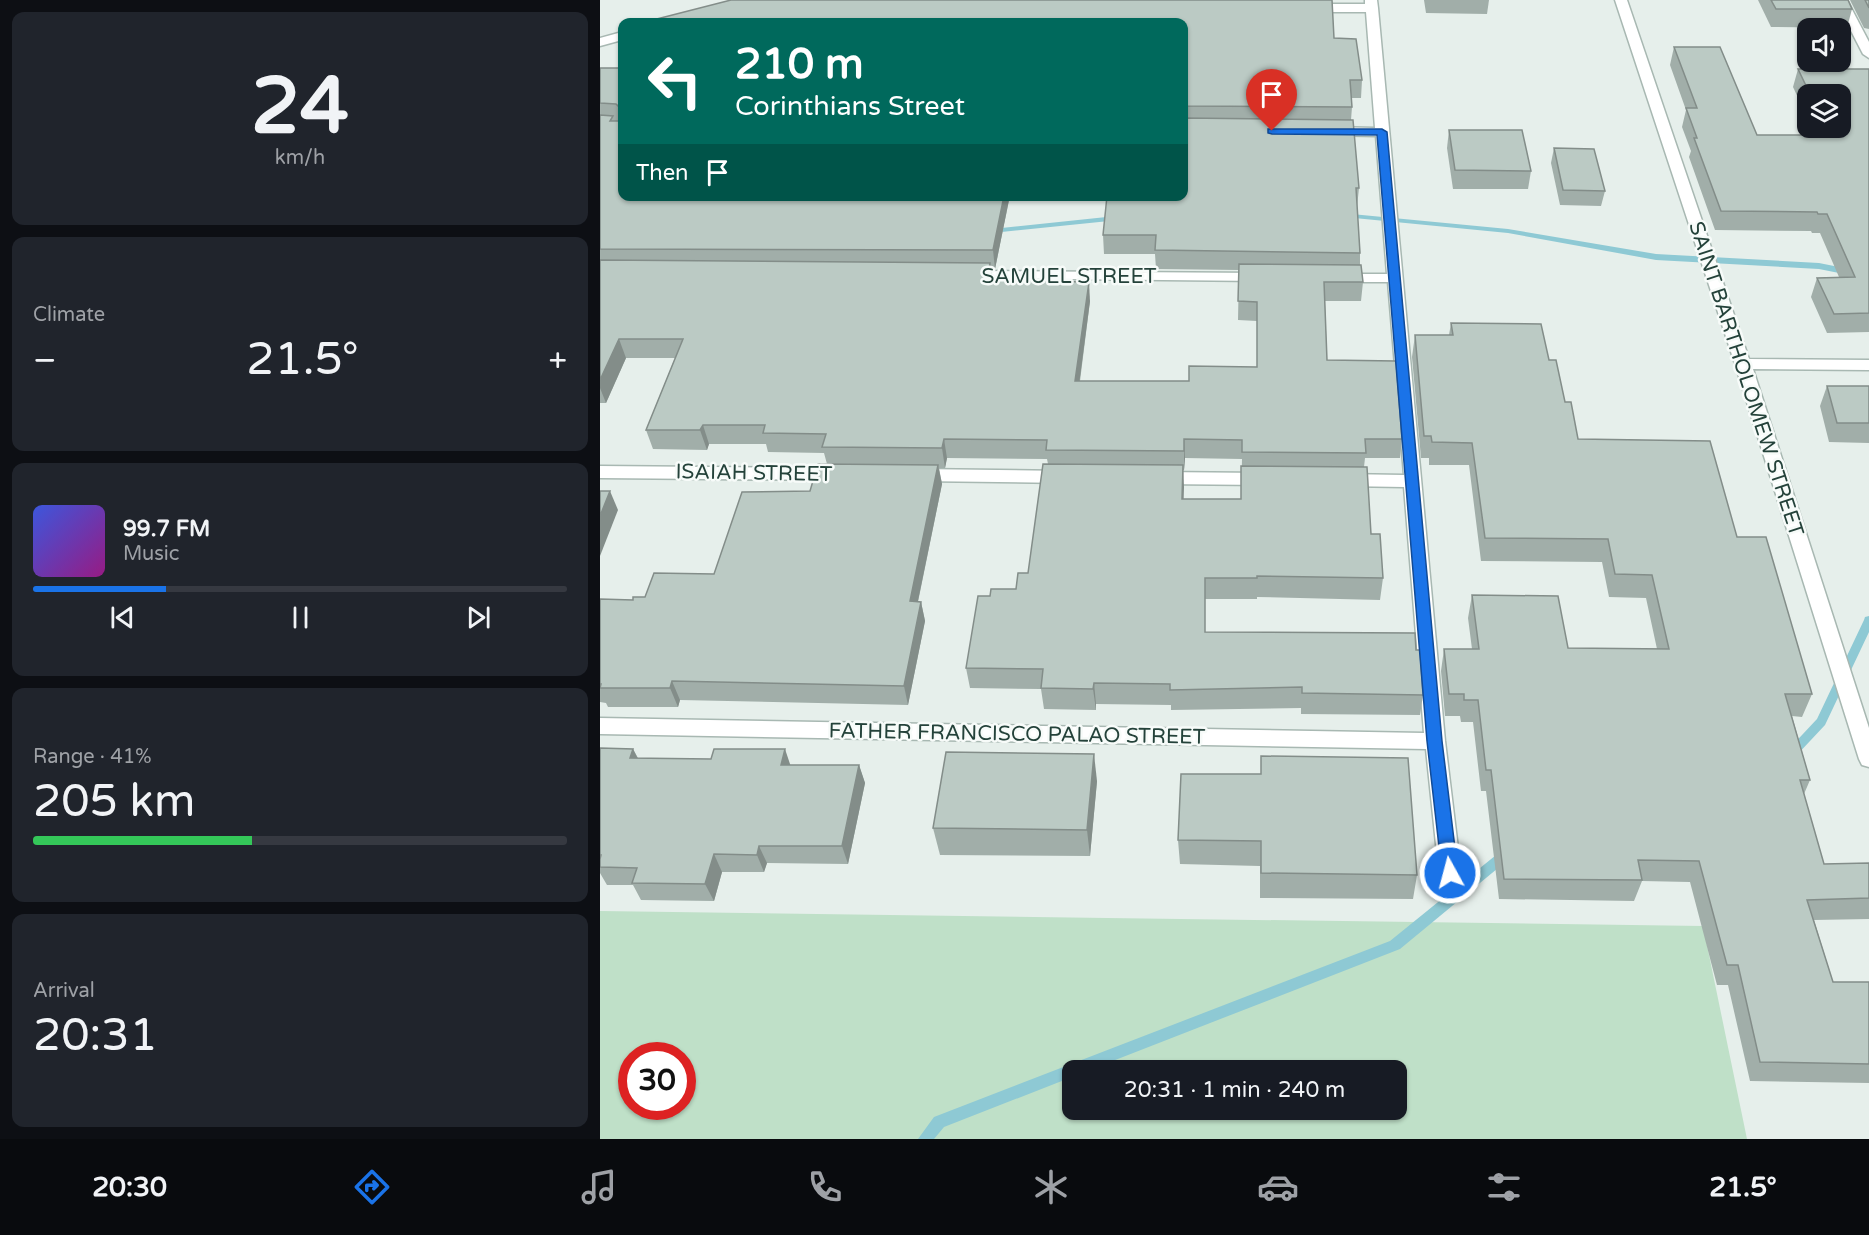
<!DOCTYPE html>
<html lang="en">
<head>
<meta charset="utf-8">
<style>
	body { margin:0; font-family:"Varela Round",sans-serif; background:#20242c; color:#f1f3f6; height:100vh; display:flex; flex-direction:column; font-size:22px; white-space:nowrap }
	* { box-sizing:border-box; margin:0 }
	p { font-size:20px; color:#9ea1a6 }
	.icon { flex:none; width:33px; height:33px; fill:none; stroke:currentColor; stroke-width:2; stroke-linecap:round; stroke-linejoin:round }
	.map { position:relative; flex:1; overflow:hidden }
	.side { display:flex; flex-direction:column; gap:12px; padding:12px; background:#0d0f14; width:600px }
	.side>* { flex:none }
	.guide { position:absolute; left:18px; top:18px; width:570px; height:183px; border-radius:12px; box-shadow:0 2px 4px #0004; background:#00695c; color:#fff; overflow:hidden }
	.controls { position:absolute; left:1197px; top:18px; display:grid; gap:12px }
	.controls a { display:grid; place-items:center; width:54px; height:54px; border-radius:12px; background:#171b24; box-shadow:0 2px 4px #0004; font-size:30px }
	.speed { position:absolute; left:18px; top:1042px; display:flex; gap:12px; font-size:30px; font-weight:700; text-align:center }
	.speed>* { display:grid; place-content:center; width:78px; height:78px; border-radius:50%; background:#171b24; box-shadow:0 2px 4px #0004; line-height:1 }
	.speed .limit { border:9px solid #d22; background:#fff; color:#111 }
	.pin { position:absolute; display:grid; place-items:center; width:51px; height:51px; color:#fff; margin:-62px -26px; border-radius:50% 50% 50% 0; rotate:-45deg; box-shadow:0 0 6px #0007 }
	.pin .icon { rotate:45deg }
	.me { position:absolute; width:66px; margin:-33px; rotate:353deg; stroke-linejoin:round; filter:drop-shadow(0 0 4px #0008) }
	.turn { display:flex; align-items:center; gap:21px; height:126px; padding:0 18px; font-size:27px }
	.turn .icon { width:78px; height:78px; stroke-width:2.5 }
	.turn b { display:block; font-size:42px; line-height:51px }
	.then { display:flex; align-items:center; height:57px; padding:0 18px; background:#0003; gap:12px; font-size:22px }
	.big { font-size:45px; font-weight:600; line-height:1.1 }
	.side .widget { flex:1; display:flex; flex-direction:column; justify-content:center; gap:9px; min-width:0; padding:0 21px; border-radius:12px; background:#20242c }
	.side .dial { align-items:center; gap:0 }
	.dial b { font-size:78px; line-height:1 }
	.song { display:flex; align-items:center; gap:18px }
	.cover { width:72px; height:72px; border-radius:9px; background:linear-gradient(135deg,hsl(230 70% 55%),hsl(310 70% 35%)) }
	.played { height:6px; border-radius:3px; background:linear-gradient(90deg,#1a73e8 25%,#363941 25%) }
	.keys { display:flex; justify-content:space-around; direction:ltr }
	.heat { display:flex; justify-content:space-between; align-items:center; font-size:33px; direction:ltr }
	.charge { height:9px; border-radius:4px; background:linear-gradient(90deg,#34c759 41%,#363941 0) }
	.trip { position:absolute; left:462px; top:1060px; width:345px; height:60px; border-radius:12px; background:#171b24; box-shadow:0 2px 4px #0004; font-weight:600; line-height:60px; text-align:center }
	.tabs { display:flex; height:96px; justify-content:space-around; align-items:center; background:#090b0e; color:#9ea1a6 }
	.tabs .icon { width:42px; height:42px }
	.tabs .selected { color:#1a73e8 }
	.tabs b { font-size:27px; color:#f1f3f6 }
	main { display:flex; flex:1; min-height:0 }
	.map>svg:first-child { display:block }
</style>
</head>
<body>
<main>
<section class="side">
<div class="widget dial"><b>24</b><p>km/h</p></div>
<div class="widget"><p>Climate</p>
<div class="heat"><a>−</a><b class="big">21.5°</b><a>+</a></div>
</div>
<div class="widget">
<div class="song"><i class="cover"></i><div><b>99.7 FM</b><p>Music</p></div></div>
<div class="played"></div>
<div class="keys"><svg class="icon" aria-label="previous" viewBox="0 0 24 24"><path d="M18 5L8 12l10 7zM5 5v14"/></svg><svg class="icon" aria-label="pause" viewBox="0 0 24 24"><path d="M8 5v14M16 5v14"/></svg><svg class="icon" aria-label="next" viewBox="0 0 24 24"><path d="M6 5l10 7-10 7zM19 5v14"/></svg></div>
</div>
<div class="widget"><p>Range · 41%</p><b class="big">205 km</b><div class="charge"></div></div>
<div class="widget"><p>Arrival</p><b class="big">20:31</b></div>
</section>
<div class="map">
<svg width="1269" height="1139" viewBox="0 0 1269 1139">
	<rect width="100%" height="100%" fill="#e6efeb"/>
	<path fill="#bfe0c8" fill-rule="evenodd" d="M0 911 1103 926 1147 1139H0ZM32 1056H82V1107H32ZM472 1071H796V1110H472Z"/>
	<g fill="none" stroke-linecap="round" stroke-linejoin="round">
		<g fill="#8ec9d4" fill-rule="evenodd">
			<path d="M741 213 908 229 1056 254 1219 263 1269 273V279L1219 269 1056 260 908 233 744 217H741Z"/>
			<path d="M516 216H519V220L392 233 388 231 392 229Z"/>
			<path d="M1269 616V632L1225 725 1195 757 1191 759 1187 757 1185 754 1187 751 1217 719 1264 620 1265 617Z"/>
			<path d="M905 850 909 851 911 855 909 859 800 949 487 1071H472V1077L344 1127 334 1139H318L334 1117 790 941 901 851Z"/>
		</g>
		<g stroke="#a8b8b2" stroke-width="3">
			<g id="minor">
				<path d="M765 0H777L778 8 845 741 861 873 858 880 850 882 842 880 839 873 826 749 0 734V718L824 733 804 487 743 486 737 484 734 480 737 476 743 474 804 475 788 282H740L733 278 740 274H787L776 136 729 135 722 131 729 127 775 128 766 12H709L703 8 709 4H765Z"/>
				<path d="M1015 0H1027L1149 359 1269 360V370L1153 369 1269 728V767L1262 765 1259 759 1135 364Z"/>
				<path d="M1235 0H1247L1269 42V58L1263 54Z"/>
				<path d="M22 32V40L0 46V38Z"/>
				<path d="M368 271 661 273 668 277 661 281 363 278 361 275 363 272Z"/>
				<path d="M0 466 238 468 244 470 246 474 244 478 238 480 0 478Z"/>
				<path d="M317 469 466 471 472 473 474 477 472 481 466 483 317 481 311 479 309 475 311 471Z"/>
				<path d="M560 472 664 473 670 475 673 479 670 483 664 485 560 484 554 482 552 478 554 474Z"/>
			</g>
		</g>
		<use href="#minor" fill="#fff" fill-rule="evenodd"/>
	</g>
	<g fill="#a1aea9" fill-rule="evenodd">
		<path d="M128 0H732L734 38 762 80 761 98H751L752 107 751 120 759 188 757 207 760 253V265L763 282 761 301H725L727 360 802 439 800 458H765L764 467 771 534 783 578 780 600 657 597V599H605V632L816 650 823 695 820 715 701 714V708L571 710V705L496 704V710L444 709 441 689 370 688 366 668 390 596 416 589 428 573 448 464 447 459 347 458 345 468H339L342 484 318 602H321L325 621 308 705 80 700 78 707H8L6 703 0 702V599L33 600 45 597 114 574 210 491 227 464 224 453 168 452 166 444H109L107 450 53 449 46 430 75 358H26L6 403H0V68H22V196H450L449 200H409L395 269H391L393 280 490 301 480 381H589L657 367V321L638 320 639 270 556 269 555 254H504L503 235 584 22ZM585 458 642 459 641 499H583V470H584Z"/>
		<path d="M824 0H889L887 14 826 13Z"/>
		<path d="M1158 0H1248L1252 9 1247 28 1171 27Z"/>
		<path d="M1250 0H1269V29L1264 28Z"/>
		<path d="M1074 47 1157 135H1215L1211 128H1240V94H1208V119L1193 87 1198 69H1269V332L1227 333 1211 297 1217 278 1239 277 1220 233H1212L1211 231 1115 230 1089 157 1091 151 1082 127 1086 110 1070 65Z"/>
		<path d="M849 130 931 171 928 189H853L847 148Z"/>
		<path d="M954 148 1005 191 1001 206 960 205 951 163Z"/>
		<path d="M851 323 949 360 978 439 1137 537 1212 694 1202 717 1192 716 1210 780 1204 794 1224 864 1269 863V919L1214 920 1233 982H1269V1083L1150 1081 1128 985H1117L1090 882 1042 881 1034 901 899 899 886 791H881L873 722H861L860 716H845L841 671 844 649H872L868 618 872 595 968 648 1057 649 1046 598 1009 597 1002 562 881 561 869 465H829V458H821L812 357 815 335H849Z"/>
		<path d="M1227 386H1269V443L1229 442 1220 406Z"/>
		<path d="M0 748 33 749 38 758 190 765H259L265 783 248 864 167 863 164 872H122L114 901 41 900 33 885H7L0 873Z"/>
		<path d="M581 774 817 875 813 899 660 898V866L580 864 578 840Z"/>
		<path d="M497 781 490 856 340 855 333 828Z"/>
	</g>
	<g fill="#838d89">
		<path d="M22 98V119L18 106Z"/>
		<path d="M404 196H409V200L395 269 393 250Z"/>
		<path d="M390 263 393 282 387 280Z"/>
		<path d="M489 282 490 301 477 400 475 381Z"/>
		<path d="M19 339 26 358 6 403 0 388V380Z"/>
		<path d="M103 425 109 444 107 450 100 430Z"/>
		<path d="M344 439 347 458 345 468 342 448Z"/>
		<path d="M584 439 585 458 584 470Z"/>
		<path d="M338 465 342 484 314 620 310 601Z"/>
		<path d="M583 465 584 487 583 520 582 499Z"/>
		<path d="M10 491 18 510 0 556V516Z"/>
		<path d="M321 602 325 621 308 705 304 686Z"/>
		<path d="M72 681 80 700 78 707 70 688Z"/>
		<path d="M494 683 496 704V710L493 689Z"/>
		<path d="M33 749 42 767 30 758Z"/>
		<path d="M185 749 191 767 181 765Z"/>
		<path d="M494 754 497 781 490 856 487 830Z"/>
		<path d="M259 765 265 783 248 864 242 846Z"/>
		<path d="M159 846 167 863 164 872 157 855Z"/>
		<path d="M114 854 122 872 114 901 105 884Z"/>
	</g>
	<g fill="#bbcac4" stroke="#838d89" stroke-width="1.5">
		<path d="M131 0H732L734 38 756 39 762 80H750L752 107 584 106V22H45Z"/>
		<path d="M1171 0H1248L1252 9H1176Z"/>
		<path d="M1265 0H1269V8Z"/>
		<path d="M1074 47H1120L1157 135H1230L1226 128H1240V94H1210L1198 69H1269V313L1234 314 1217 278 1255 277 1227 214H1218L1217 212 1121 211 1094 138H1097L1086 108H1097Z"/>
		<path d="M0 68H22V98L18 106 16 104 0 103Z"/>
		<path d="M0 115 13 116 10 121H22V196H404L393 250 0 249Z"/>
		<path d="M584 118 753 120 759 188H756L760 253 555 250 556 235H503L507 196H584Z"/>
		<path d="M849 130H922L931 171 855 170Z"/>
		<path d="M954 148 994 149 1005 191 963 190Z"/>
		<path d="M0 260 390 263 387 280 489 282 475 381H589V366L657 367V302L638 301 639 264 761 265 763 282H724L727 360 796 361 802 439H765L766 453 642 452V440L584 439V451L446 450 447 440 344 439 342 448 222 447 226 434 163 433 165 425H103L100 430H46L83 339H19L0 380Z"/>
		<path d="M851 323 941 324 949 360H956L965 402H971L978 439 1110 441 1137 537H1166L1212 694H1185L1210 780H1200L1224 864 1269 863V898L1207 900 1233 982H1269V1064L1160 1062 1138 965H1127L1099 861 1038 860 1042 880 904 879 891 770H886L878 700H864V694H849L844 649H879L872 595 958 596 968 648 1069 649 1052 575 1015 574 1008 539 885 538 872 443 832 442 831 436H824L815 335H853Z"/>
		<path d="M1227 386H1269V423H1237Z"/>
		<path d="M218 464 338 465 310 601 321 602 304 686 72 681 70 688H0L1 684H0V599L33 600V597H45L54 573 114 574 142 492 210 491Z"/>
		<path d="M443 464 583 465 582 499H641V466L767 467 771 534H780L783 578 657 576V578H605V632L815 633 816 650H820L823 695 702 693V687L570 690V684L494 683 493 689 441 688 443 669 366 668 378 596H390L391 589H416L418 573H428Z"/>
		<path d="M0 491H10L0 516Z"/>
		<path d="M0 748 33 749 30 758 111 759 114 749H185L181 765H259L242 846H159L157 855 114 854 105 884 32 883 37 868 0 867V859L1 855H0Z"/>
		<path d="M346 752 494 754 487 830 333 828Z"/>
		<path d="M661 756 808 758 817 875 661 873V841L578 840 581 774H661Z"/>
	</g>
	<path fill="#1a73e8" stroke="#114b97" stroke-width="1.5" d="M668 129H782L787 132 842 741 858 873 855 878 850 880 844 878 842 873 827 741 777 135 672 134 668 133Z"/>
	<g text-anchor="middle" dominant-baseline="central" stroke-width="5" stroke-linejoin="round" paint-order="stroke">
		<g font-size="21" fill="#24423a" stroke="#f7fbf9">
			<text x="469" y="276">SAMUEL STREET</text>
			<text transform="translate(1146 379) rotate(72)">SAINT BARTHOLOMEW STREET</text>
			<text transform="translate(154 473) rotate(1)">ISAIAH STREET</text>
			<text transform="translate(417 734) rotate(1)">FATHER FRANCISCO PALAO STREET</text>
		</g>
	</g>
</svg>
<div class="controls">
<a><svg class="icon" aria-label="sound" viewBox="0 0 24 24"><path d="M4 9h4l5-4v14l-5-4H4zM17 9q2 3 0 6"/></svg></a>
<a><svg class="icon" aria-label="layers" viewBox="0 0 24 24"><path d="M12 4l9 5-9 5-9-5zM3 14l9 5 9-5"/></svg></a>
</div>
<div class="speed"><div class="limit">30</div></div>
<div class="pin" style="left:672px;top:131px;background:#d93025"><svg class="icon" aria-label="arrive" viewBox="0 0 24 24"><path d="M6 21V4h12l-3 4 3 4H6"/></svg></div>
<svg class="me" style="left:850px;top:873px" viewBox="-20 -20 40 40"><circle r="17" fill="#1a73e8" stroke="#fff" stroke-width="3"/><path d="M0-11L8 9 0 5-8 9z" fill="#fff"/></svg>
<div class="trip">20:31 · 1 min · 240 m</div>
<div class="guide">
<div class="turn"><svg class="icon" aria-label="left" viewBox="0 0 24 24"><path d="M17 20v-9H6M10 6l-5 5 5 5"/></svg><div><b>210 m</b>Corinthians Street</div></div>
<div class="then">Then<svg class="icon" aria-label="arrive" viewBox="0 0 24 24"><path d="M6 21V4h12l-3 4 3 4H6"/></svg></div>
</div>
</div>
</main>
<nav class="tabs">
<b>20:30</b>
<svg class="icon selected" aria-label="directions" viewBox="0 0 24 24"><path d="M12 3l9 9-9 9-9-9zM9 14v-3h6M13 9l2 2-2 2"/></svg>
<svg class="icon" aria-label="music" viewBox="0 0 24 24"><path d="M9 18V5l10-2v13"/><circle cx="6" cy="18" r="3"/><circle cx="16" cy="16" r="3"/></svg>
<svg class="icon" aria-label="phone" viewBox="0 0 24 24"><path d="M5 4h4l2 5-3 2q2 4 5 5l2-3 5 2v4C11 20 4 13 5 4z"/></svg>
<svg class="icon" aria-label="climate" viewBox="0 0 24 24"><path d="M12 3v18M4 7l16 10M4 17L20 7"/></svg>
<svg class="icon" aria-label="car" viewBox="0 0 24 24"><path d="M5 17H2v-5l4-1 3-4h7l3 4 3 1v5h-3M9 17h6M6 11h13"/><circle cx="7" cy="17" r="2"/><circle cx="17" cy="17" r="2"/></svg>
<svg class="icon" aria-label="filters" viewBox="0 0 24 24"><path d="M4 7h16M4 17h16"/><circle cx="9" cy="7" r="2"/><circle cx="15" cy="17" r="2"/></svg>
<b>21.5°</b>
</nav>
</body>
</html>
